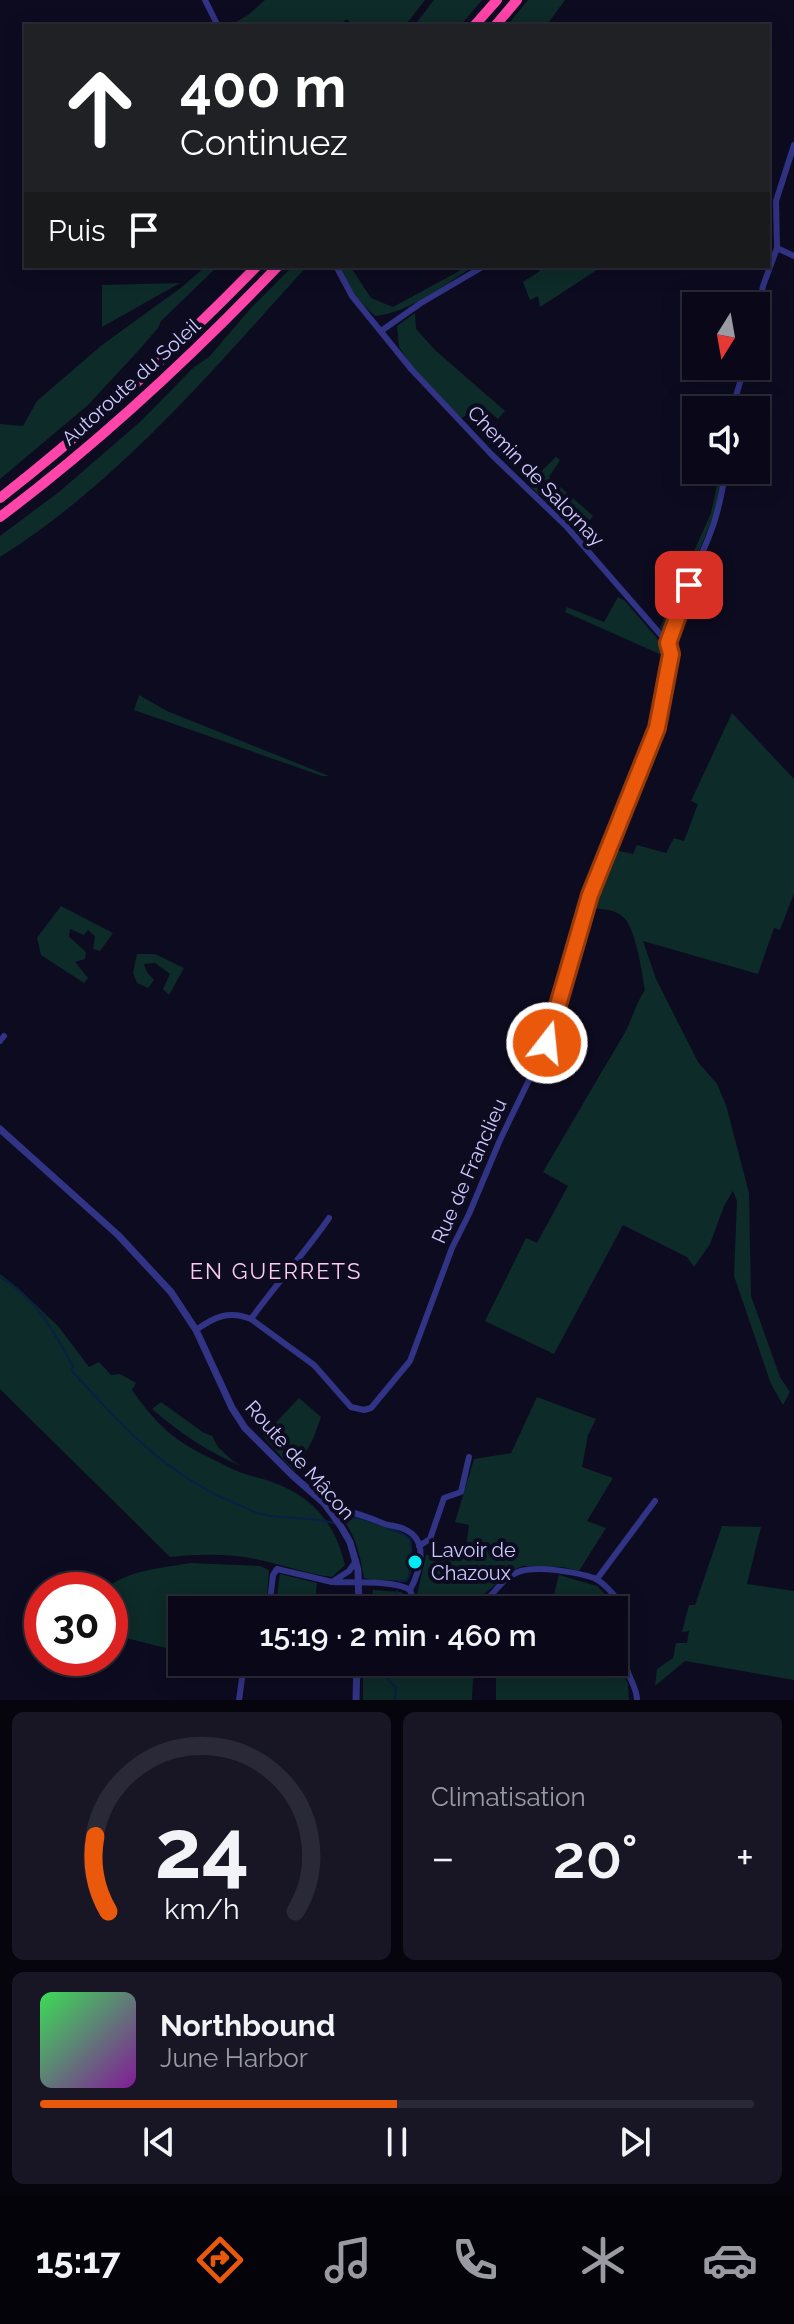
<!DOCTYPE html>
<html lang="fr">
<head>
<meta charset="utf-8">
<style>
	body { margin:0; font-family:Raleway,sans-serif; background:#181625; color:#f1f3f6; height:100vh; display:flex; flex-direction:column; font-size:30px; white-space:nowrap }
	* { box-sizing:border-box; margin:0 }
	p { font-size:26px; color:#999aa2 }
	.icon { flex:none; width:44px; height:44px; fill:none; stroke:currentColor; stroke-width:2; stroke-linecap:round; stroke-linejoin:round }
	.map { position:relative; height:1700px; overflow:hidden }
	.drawer { display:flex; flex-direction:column; gap:12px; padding:12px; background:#06040d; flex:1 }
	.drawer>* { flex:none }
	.top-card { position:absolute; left:24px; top:24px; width:746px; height:244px; border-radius:0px; box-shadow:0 4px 20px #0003,0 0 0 2px #2a2937; background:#202124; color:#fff; overflow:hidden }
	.needle { width:52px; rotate:191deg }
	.buttons { position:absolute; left:682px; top:292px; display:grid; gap:16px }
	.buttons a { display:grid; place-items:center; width:88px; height:88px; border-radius:0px; background:#0a0818; box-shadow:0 4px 20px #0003,0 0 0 2px #2a2937; font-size:40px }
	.speed { position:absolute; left:24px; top:1572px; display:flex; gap:16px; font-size:40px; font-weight:700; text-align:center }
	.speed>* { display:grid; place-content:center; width:104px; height:104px; border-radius:50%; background:#0a0818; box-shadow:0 4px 20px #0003,0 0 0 2px #2a2937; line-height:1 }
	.speed .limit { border:12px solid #d22; background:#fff; color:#111 }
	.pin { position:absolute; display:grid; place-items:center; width:68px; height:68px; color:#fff; margin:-34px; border-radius:16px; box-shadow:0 4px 12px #0006 }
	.me { position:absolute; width:88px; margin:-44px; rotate:16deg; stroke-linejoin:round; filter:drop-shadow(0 0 6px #0008) }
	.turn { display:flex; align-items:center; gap:28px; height:168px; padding:0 24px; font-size:36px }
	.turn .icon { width:104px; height:104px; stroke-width:2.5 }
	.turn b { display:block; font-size:56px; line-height:68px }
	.then { display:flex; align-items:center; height:76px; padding:0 24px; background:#0003; gap:16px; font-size:30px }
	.big { font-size:60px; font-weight:600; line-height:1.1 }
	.drawer .tile { flex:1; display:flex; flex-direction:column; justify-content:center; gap:12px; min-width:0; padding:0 28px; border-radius:12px; background:#181625 }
	.drawer .dial { align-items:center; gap:0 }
	.dial svg { height:208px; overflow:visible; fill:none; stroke:#2a2937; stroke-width:7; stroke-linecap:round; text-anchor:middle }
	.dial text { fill:#f1f3f6; stroke:none }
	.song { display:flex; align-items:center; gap:24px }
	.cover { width:96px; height:96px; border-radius:12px; background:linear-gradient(135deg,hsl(130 70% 55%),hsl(290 70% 35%)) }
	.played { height:8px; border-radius:4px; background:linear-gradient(90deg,#ea580c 50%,#2a2937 50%) }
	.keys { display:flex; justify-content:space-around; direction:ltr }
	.heat { display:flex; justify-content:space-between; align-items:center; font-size:44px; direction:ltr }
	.drawer .tiles { flex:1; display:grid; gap:12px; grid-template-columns:1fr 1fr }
	.tile:last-child { grid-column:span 2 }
	.trip { position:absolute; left:168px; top:1596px; width:460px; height:80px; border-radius:0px; background:#0a0818; box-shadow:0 4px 20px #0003,0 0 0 2px #2a2937; font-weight:600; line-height:80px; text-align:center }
	.dock { display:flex; height:128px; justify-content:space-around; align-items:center; background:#04030a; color:#999aa2 }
	.dock .icon { width:56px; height:56px }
	.dock .selected { color:#ea580c }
	.dock b { font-size:36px; color:#f1f3f6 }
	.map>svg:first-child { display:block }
</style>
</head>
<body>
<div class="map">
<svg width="794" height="1700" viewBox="0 0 794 1700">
	<rect width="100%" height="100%" fill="#0d0b20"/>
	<g fill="#0d2b28">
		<path d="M265 0H425L405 26H352L347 19 338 26H238L236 22 248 15Z"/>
		<path d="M434 0H482L460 26H414Z"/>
		<path d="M528 0H565L546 26H507Z"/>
		<path d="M206 266H218L161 321 158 328 138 351 88 405 0 479V424L23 426 37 401 102 345 182 287Z"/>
		<path d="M293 266H307C212 371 120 481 0 557V536L59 492 141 421 194 367 209 357 251 308Z"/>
		<path d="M339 266H350L371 298 393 307 461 270 463 266 473 267C445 284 409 313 375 316L356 298Z"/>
		<path d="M538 266H603L540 307 538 296 530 300 523 282 540 271Z"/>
		<path d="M180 283 102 327V285Z"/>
		<path d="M415 313 416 329 435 350 505 411 498 419 487 410 484 412 477 406 461 419 411 365 399 347 397 326Z"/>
		<path d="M556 457 560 460 549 477 593 516 578 535 568 522 528 484Z"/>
		<path d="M720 470H724L714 515 673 614 667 637 660 628 711 513Z"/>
		<path d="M618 597 625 601 662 644 664 656 565 612 567 607 604 622Z"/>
		<path d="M139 695 167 711 329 776H322L134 710Z"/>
		<path d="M732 713 794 779V893L780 930 774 928 758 974 643 941 656 979 698 1062 717 1084 726 1105 749 1193 751 1296 780 1377 790 1392 783 1405 771 1384 734 1276 737 1201 733 1191 724 1206 710 1244 694 1267 687 1257 623 1225 554 1354 485 1321 526 1238 537 1243 568 1186 543 1172C570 1126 596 1081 623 1036 632 1021 635 1004 645 990 642 974 636 926 622 916 614 909 601 909 591 908L615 850 633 854 637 845 666 853 674 838 684 841 698 804 691 801Z"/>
		<path d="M61 906 113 933 100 951 93 949 95 936 88 930 84 935 70 929 69 937 86 952 85 959 75 962 88 978 84 983 41 955 37 938Z"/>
		<path d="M137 954H155L184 968 169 995 163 989 170 974 155 963 144 964 147 972 154 980 148 988 137 983 133 973Z"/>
		<path d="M0 1274 19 1289 58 1326 89 1367 99 1362 111 1375 120 1374 136 1383 132 1390C143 1406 157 1423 173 1436 188 1448 209 1457 226 1466 241 1474 257 1477 272 1482 313 1497 335 1523 345 1565L332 1577C308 1574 287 1566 264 1561 234 1553 200 1554 170 1557L0 1389Z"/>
		<path d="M537 1397 596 1419 588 1435 582 1467 613 1478 587 1521 606 1528 579 1571 562 1567 523 1566 513 1570 471 1605 447 1610H429L421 1607 416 1599 426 1555 444 1556 466 1548 469 1525 455 1522 474 1459 511 1453Z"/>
		<path d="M299 1398 321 1417 313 1439 295 1472 263 1436Z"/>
		<path d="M161 1402 204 1433 212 1436 218 1447 233 1461 241 1466C208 1452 180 1433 152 1409Z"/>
		<path d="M339 1514C362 1518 391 1525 411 1539L412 1555 407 1581 373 1580 364 1578C360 1554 355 1533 339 1514Z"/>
		<path d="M722 1526 761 1527 747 1584 794 1591V1680L685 1661 655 1686 657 1669 673 1658 676 1643H687L689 1631 682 1632 689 1605H695Z"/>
		<path d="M190 1563 260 1566 269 1570 266 1610H182V1652L110 1634V1590H105C125 1570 163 1568 190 1563Z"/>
		<path d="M280 1574 317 1583 314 1610H275Z"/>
		<path d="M559 1575 597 1586 612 1601 621 1623 618 1663 628 1684 629 1700H496V1662H614V1610H550Z"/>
		<path d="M373 1590 401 1592 406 1596 409 1610H371Z"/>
		<path d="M363 1662H485L486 1674 473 1679 472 1700H363Z"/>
	</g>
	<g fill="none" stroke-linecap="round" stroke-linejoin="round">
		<g stroke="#072043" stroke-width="2">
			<path d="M0 1277C37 1298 53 1331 73 1366L72 1371C121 1425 164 1473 232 1502 241 1506 251 1511 261 1514 284 1520 310 1516 333 1523L341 1516 363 1519 380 1525"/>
			<path d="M387 1528 403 1534 410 1539C412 1553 414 1569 406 1581H398"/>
			<path d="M394 1610 397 1591"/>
			<path d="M385 1662C382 1675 386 1679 396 1687L395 1700"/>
		</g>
		<g stroke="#313384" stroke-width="6">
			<path d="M205 0 218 26"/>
			<path d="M777 248 794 256"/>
			<path d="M336 266 352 296 412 370 492 455 566 526 668 643"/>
			<path d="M756 322 763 286 777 248 776 201 794 145"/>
			<path d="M381 331 421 303 484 266"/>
			<path d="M734 410 735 399 745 366"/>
			<path d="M0 1041 4 1036"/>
			<path d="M251 1319C276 1284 305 1253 329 1218"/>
			<path d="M196 1330C214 1317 229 1310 251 1319L314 1365 351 1407 364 1410 371 1408 410 1361 452 1248 469 1214 500 1140 547 1043 590 895 657 728 671 654C665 623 700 563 711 531 719 512 722 490 726 470"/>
			<path d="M329 1510C349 1509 367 1517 385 1524 391 1526 398 1526 404 1529 430 1540 420 1571 410 1590"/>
			<path d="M419 1546 430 1539 444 1498 461 1492 469 1457"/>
			<path d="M356 1561 349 1571 332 1582C351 1583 395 1580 410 1590"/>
			<path d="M597 1579 655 1501"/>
			<path d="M410 1590 417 1610"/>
			<path d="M269 1610 273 1575 277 1569 332 1582"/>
			<path d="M475 1610C492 1600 500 1577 521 1571 540 1566 576 1572 594 1578 603 1582 616 1596 620 1604 629 1622 623 1646 626 1665 628 1678 637 1687 637 1700"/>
			<path d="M239 1700 243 1671 249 1662"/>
		</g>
		<g stroke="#313384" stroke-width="7">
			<path d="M0 1129 118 1235 171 1292 196 1330 232 1408 245 1428 292 1475 324 1503 340 1525 350 1542 358 1570 359 1610"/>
			<path d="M356 1700 357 1662"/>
		</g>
		<g stroke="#ff45a9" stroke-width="10">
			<path d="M474 26 497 0"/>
			<path d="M495 26 517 0"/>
			<path d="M0 498C91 427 176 349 257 266"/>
			<path d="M0 517C100 442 192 356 278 266"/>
		</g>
	</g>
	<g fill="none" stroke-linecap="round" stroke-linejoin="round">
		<g stroke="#983908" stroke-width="20">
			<path id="route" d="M547 1043 590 895 657 728 671 654 668 643 689 585"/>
		</g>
		<use href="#route" stroke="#ea580c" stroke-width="14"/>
	</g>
	<circle fill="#00ebf5" stroke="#0d0b20" stroke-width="3" cx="415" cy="1562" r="8"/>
	<g text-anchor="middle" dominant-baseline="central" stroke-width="8" stroke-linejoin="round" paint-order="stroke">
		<g font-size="20" fill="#cdcaff" stroke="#0d0b20">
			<text transform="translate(131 382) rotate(-42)">Autoroute du Soleil</text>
			<text transform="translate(536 476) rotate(46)">Chemin de Salornay</text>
			<text transform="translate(469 1171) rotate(-66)">Rue de Franclieu</text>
			<text transform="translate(300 1460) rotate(48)">Route de Mâcon</text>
		</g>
		<g font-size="20" fill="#cdcaff" stroke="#0d0b20" text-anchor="start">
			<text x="431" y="1550">Lavoir de<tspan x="431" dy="23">Chazoux</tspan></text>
		</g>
		<g font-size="22" letter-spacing="2" fill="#ffccef" stroke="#0d0b20">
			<text x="276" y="1271">EN GUERRETS</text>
		</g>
	</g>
</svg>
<div class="buttons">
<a><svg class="needle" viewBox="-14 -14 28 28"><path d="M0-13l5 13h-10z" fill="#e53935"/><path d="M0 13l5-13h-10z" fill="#999aa2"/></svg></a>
<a><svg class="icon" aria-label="sound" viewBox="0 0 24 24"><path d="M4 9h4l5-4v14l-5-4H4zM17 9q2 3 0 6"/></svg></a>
</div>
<div class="speed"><div class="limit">30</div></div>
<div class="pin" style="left:689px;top:585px;background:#d93025"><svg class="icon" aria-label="arrive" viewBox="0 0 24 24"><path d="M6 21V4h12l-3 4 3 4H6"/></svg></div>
<svg class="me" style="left:547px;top:1043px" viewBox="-20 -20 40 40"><circle r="17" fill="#ea580c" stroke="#fff" stroke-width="3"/><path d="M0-11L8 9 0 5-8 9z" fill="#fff"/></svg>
<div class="trip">15:19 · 2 min · 460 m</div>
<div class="top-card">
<div class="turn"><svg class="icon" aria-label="ahead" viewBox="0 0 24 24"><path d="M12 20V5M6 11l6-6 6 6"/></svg><div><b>400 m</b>Continuez</div></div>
<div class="then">Puis<svg class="icon" aria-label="arrive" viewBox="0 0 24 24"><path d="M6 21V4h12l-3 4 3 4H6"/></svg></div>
</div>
</div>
<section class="drawer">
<div class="tiles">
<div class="tile dial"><svg viewBox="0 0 100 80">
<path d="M14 69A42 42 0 1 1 86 69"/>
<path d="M14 69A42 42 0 0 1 9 40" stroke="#ea580c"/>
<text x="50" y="56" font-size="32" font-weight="700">24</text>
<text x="50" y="72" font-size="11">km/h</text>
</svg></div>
<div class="tile"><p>Climatisation</p>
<div class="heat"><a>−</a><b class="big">20°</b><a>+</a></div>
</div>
<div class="tile">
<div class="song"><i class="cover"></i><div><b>Northbound</b><p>June Harbor</p></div></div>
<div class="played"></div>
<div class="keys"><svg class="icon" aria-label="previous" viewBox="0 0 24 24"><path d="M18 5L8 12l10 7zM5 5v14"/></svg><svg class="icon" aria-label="pause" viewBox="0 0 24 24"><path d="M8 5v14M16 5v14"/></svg><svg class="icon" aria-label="next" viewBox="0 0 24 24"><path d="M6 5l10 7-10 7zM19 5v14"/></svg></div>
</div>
</div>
</section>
<nav class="dock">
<b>15:17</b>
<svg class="icon selected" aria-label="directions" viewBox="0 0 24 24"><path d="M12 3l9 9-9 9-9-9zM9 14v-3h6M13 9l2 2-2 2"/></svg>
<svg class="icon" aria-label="music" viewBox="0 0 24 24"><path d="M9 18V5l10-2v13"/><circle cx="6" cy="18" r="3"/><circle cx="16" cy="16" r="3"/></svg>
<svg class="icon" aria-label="phone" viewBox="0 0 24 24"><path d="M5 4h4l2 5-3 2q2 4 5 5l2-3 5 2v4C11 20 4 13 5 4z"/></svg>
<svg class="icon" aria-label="climate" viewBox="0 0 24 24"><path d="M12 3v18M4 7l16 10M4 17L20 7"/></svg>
<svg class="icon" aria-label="car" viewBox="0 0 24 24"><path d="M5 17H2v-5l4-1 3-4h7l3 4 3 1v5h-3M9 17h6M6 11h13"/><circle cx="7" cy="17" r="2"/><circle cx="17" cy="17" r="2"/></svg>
</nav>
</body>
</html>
